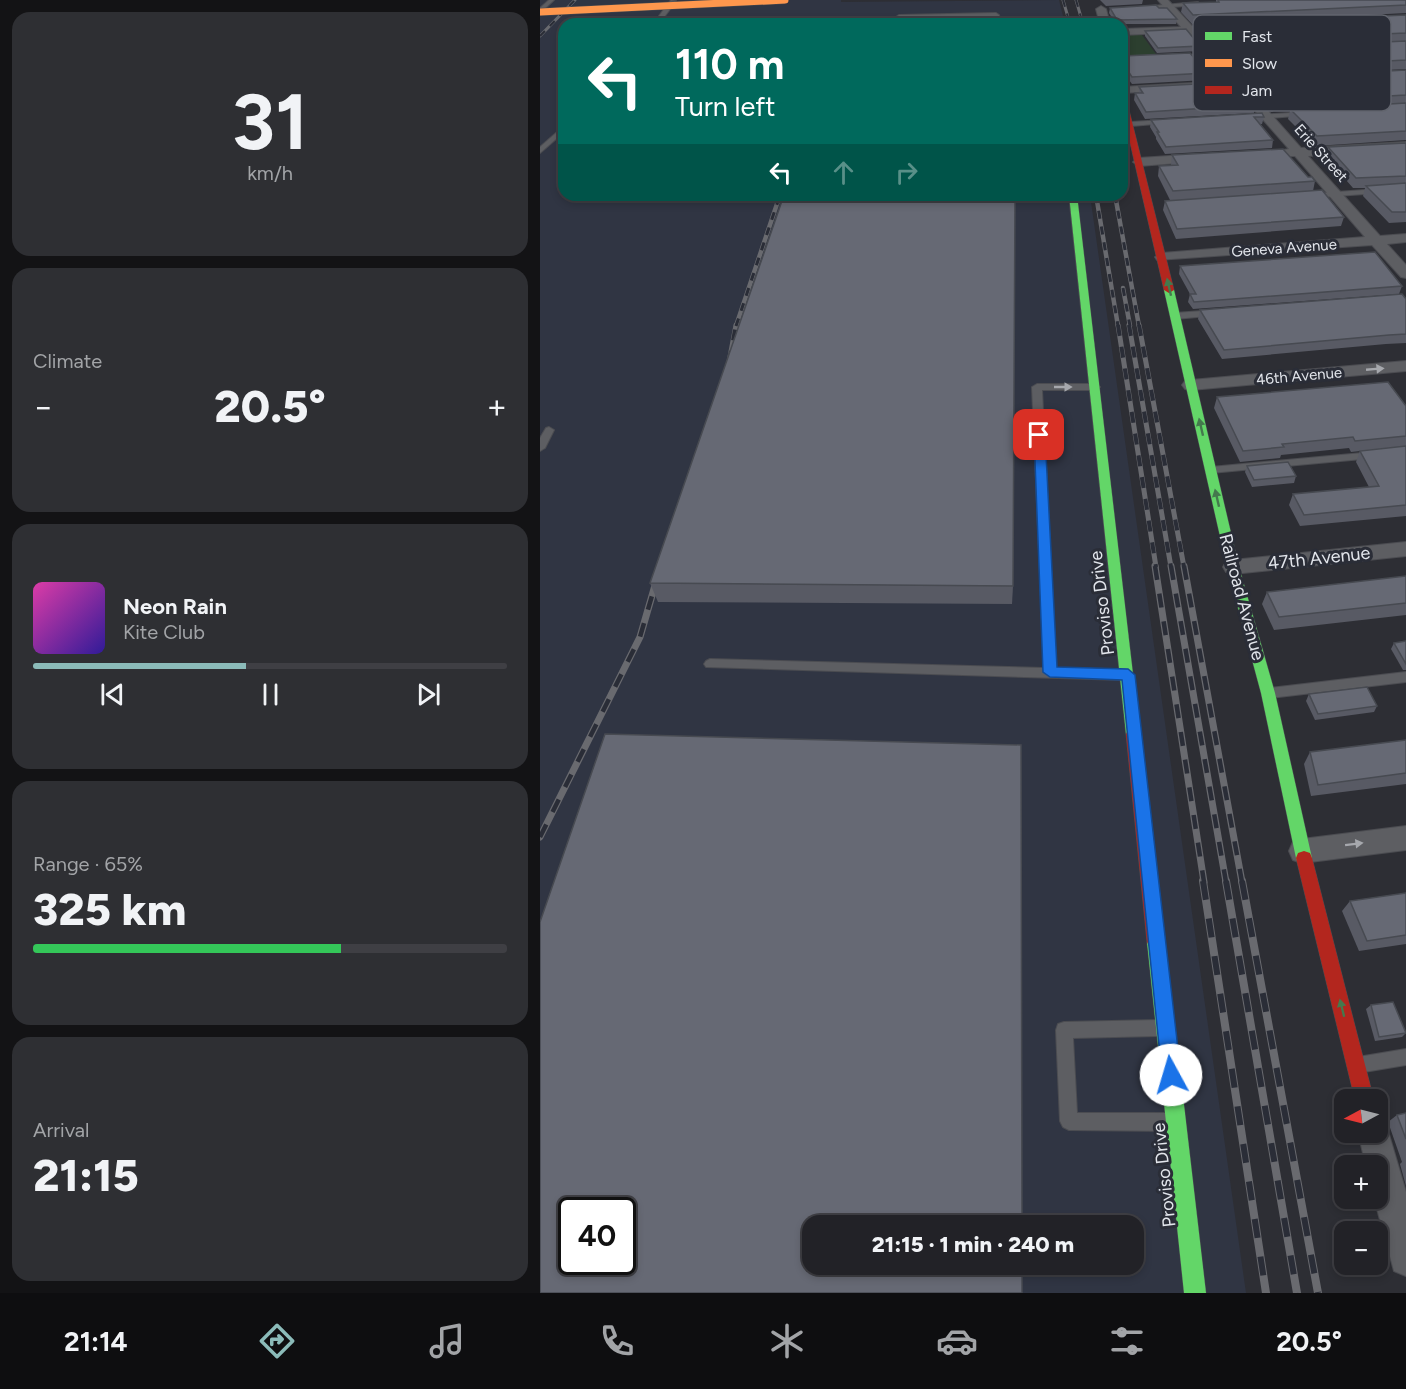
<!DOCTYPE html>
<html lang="en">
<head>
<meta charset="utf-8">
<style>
	body { margin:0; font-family:Figtree,sans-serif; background:#2e2f33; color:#f1f3f6; height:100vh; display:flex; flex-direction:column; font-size:22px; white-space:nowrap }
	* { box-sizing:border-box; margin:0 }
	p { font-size:20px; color:#a2a4a7 }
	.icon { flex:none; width:33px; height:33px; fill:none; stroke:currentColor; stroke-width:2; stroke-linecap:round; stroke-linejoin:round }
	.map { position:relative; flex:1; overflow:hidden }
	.side { display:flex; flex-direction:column; gap:12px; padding:12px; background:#131315; width:540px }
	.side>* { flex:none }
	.guide { position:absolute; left:18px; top:18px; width:570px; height:183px; border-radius:18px; box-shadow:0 3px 9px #0003,0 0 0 2px #3f3f44; background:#00695c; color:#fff; overflow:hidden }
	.needle { width:39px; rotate:263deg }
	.buttons { position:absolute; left:794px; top:1089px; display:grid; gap:12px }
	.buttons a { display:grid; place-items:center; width:54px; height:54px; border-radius:12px; background:#222227; box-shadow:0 3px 9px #0003,0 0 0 2px #3f3f44; font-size:30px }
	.speed { position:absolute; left:18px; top:1197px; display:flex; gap:12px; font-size:30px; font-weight:700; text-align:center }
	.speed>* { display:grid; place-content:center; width:78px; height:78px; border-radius:50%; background:#222227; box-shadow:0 3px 9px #0003,0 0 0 2px #3f3f44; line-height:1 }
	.speed .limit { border:3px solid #111; border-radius:9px; background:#fff; color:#111 }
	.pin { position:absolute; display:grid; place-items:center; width:51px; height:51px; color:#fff; margin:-26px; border-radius:12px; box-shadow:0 3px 9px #0006 }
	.me { position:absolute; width:66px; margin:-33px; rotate:354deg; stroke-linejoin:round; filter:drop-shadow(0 0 4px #0008) }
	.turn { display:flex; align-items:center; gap:21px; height:126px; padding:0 18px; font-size:27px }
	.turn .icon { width:78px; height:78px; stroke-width:2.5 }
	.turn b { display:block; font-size:42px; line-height:51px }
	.lanes { display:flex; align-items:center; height:57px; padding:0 18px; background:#0003; justify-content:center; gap:30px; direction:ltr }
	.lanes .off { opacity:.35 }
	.big { font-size:45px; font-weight:800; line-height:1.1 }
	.side .widget { flex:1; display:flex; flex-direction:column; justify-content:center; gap:9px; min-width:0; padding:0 21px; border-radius:18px; background:#2e2f33 }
	.side .dial { align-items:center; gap:0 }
	.dial b { font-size:78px; line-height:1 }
	.song { display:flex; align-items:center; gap:18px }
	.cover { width:72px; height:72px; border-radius:9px; background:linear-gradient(135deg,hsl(320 70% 55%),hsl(250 70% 35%)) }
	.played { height:6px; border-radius:3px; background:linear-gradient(90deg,#8bbbb9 45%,#3f3f44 45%) }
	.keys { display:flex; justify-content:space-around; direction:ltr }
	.heat { display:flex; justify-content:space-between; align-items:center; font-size:33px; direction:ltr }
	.charge { height:9px; border-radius:4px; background:linear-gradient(90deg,#34c759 65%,#3f3f44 0) }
	.trip { position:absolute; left:262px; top:1215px; width:342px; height:60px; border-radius:18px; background:#222227; box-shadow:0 3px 9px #0003,0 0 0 2px #3f3f44; font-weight:800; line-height:60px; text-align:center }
	.menu { display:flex; height:96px; justify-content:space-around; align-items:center; background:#0e0e10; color:#a2a4a7 }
	.menu .icon { width:42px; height:42px }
	.menu .active { color:#8bbbb9 }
	.menu b { font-size:27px; color:#f1f3f6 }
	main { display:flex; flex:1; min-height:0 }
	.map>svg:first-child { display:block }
</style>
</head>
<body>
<main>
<section class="side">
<div class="widget dial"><b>31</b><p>km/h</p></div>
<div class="widget"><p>Climate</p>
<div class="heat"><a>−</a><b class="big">20.5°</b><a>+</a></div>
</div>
<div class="widget">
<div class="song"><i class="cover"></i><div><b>Neon Rain</b><p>Kite Club</p></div></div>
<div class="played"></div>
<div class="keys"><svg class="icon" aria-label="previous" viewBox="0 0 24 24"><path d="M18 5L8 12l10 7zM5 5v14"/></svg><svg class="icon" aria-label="pause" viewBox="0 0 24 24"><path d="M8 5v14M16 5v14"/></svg><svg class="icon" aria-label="next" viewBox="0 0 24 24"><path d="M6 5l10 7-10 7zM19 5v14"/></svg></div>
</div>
<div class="widget"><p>Range · 65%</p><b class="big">325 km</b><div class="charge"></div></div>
<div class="widget"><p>Arrival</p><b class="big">21:15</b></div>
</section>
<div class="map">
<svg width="866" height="1293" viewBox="0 0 866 1293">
	<rect width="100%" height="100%" fill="#2d2e34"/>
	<path fill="#303543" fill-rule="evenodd" d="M0 0H301V2L519 0 525 24H24V195H550L706 1293H0ZM32 1210H82V1262H32ZM273 1226H594V1264H273Z"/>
	<path fill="#2c3f2f" d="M599 31 619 58 582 59V32Z"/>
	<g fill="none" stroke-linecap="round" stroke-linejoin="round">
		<g stroke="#4b4c51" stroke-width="2">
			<g id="lane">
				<path d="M9 0H14L0 13V8Z"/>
				<path d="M131 0 136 1 119 24H113Z"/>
				<path d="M658 2 660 5 603 9 600 7Z"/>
				<path d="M456 13 459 15 461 24H455L454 17 361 19V24H355L356 17 359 15Z"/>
				<path d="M707 51 709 54 637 58 634 56Z"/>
				<path d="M766 112 769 114 768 115 717 119 714 117 717 115Z"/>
				<path d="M625 120 627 121V123L591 126 588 124 591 122Z"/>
				<path d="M24 126V132L0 153V147Z"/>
				<path d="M866 187V191L769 198 765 196 769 194Z"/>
				<path d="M676 310 680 313 679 315 635 319 631 316 635 313Z"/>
				<path d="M497 384H555L560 387 555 390H502L516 668 584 670 588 672 590 675 588 678 584 680 166 667 164 664 166 661 170 659 504 668 492 387Z"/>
				<path d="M9 427 14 430 5 448 0 451V438L6 428Z"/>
				<path d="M866 449V455L671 473 666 470 671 467Z"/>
				<path d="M866 672V682L729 698 725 697 723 693 725 689 729 688Z"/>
				<path d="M618 1020 624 1022 626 1028 624 1034 618 1036 533 1038 537 1113H629L635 1116 638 1122 635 1128 629 1131 529 1130 523 1127 520 1121 516 1030 518 1024 524 1022Z"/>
				<path d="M866 1049V1065L824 1072 818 1070 816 1064 818 1058 824 1056Z"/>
			</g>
		</g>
		<g stroke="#4b4c51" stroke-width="2">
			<g id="street">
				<path d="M618 0H628L652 26 662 27V31L657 32 700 80 713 81V85L706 86 761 148 866 142V150L768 156 840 236 866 234V242L847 244 866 265V278L861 277 832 245 617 260 615 257 622 253 825 237 755 156H743L741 153 743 150 749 149 694 87 582 93V87L689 81 646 32 582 35V29L641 27Z"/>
				<path d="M561 6 566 9 570 24H560L556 9Z"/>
				<path d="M660 154 666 158 664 161 599 166 593 162 599 158Z"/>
				<path d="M866 361V371L651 390 645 389 642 385 645 381 651 380Z"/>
				<path d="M866 542V556L693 574 686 572 683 567 686 562 693 560Z"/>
				<path d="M866 826V850L762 863 753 860 749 851 753 842 762 839Z"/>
				<path d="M837 1117 845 1121 866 1192V1276L854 1271 834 1198H837V1166H826L818 1132H837Z"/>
			</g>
		</g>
		<g stroke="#4b4c51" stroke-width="1">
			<g id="fast">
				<path d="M529 195H537L600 734 598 738 593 740 588 738 586 734Z"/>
				<path d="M629 287 634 290 699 567 735 693 772 858 770 863 764 865 758 863 756 858 721 693 687 567 624 290Z"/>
				<path d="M616 934 622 936 625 942 666 1293H644L607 942 610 936Z"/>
			</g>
		</g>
		<g stroke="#4b4c51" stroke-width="1">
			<g id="jam">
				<path d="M582 92 585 94 634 290 629 293 624 290 582 108Z"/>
				<path d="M593 728 598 730 600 734 625 942 622 948 616 950 610 948 607 942 586 734 588 730Z"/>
				<path d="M764 851 770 853 772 858 834 1100H815L756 858 758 853Z"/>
			</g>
		</g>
		<use href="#lane" fill="#5d5e62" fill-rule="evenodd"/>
		<use href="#street" fill="#5d5e62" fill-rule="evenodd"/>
		<use href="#fast" fill="#63d668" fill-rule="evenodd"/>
		<use href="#jam" fill="#b3261e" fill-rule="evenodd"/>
		<g stroke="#696a6f" stroke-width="3">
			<g id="rail-far4">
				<path d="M523 0 530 24"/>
				<path d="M536 0 543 24"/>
				<path d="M0 36 35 0"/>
			</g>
		</g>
		<g stroke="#696a6f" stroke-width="4.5">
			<g id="rail-far3">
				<path d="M556 195 578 326"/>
				<path d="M575 195 599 326"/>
				<path d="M583 288 590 326"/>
				<path d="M196 326 240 195"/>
			</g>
		</g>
		<g stroke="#696a6f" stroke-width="5">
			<g id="rail-far2">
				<path d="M578 325 616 567"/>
				<path d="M589 325 631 567"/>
				<path d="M599 325 644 567"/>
				<path d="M189 362 196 325"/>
			</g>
		</g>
		<g stroke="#696a6f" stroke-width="7">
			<g id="rail-far1">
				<path d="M615 566 664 882"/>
				<path d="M631 566 686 882"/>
				<path d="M644 566 702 882"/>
				<path d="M0 837 100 637 118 575"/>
			</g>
		</g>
		<g stroke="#696a6f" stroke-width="8">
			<g id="rail">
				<path d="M663 881 726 1293"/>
				<path d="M686 881 757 1293"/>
				<path d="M702 881 778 1293"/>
			</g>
		</g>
		<use href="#rail-far4" stroke="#2a2d37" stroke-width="2" stroke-dasharray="7" stroke-linecap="butt"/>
		<use href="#rail-far3" stroke="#2a2d37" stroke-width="3" stroke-dasharray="8" stroke-linecap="butt"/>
		<use href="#rail-far2" stroke="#2a2d37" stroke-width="4" stroke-dasharray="11" stroke-linecap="butt"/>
		<use href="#rail-far1" stroke="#2a2d37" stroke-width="4.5" stroke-dasharray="14" stroke-linecap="butt"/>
		<use href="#rail" stroke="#2a2d37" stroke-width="6" stroke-dasharray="19" stroke-linecap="butt"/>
		<g stroke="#4b4c51" stroke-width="8" stroke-linecap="butt">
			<path id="slow-bridge" d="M0 12 245 0"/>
		</g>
		<use href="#slow-bridge" stroke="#ff974d" stroke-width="7"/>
	</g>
	<g fill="#585a64">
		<path d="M560 0H603L602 4 566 6Z"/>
		<path d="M676 0H866V13L652 24 641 12 643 3 676 2Z"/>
		<path d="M570 8H619L637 19 636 24H576L569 13Z"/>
		<path d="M866 15V69L709 77 690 58 692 49 676 50 661 33 662 24Z"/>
		<path d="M605 31 660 46V51L617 53 605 36Z"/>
		<path d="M583 56 667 73 666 80 592 84 583 72 584 66 582 63Z"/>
		<path d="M866 70V140L775 146 748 119 750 111H741L739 109 731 112 715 93 720 78Z"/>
		<path d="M599 87 680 89 715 105 714 113 605 119 594 100 595 93H599Z"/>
		<path d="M724 117 722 124H720L733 140 732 148 625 154 616 139V137L610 127 611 120Z"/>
		<path d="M866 143V222L849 223 823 196 825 188H813L786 157 788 147Z"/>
		<path d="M632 155 768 177 775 181 773 191 804 217 801 226 636 239 623 210 625 201 630 200 618 176 619 166 631 165Z"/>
		<path d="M640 266 862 286 859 294 653 309 648 302 650 294 639 274Z"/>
		<path d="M866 299V343L846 344 682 359 658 319 660 310Z"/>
		<path d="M677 397 866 406V516L760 526 749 505 753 494 829 487 816 462 820 451 811 452 809 448 741 455 740 458 700 462 674 408Z"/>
		<path d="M707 466 756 476 754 483 712 487 705 472Z"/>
		<path d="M866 576V615L734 630 722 604 727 592Z"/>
		<path d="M110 583 473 586 472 604 118 602Z"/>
		<path d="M866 641V670H863L851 649 854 643Z"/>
		<path d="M769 694 837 706 834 712 775 720 766 701Z"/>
		<path d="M866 740V784L771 796 764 764 770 752Z"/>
		<path d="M866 893V944L819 951 802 911 810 901Z"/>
		<path d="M831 1005 866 1033 862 1037 835 1041 826 1009Z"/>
		<path d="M866 1113V1186L860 1164 862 1162 848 1122 857 1115Z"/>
	</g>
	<path fill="#474a51" d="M741 100 739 109 731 112 733 102Z"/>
	<g fill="#666974" stroke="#474a51" stroke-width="1.5" fill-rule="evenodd">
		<path d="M678 0H866V5L653 15 643 3 679 2Z"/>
		<path d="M616 5 619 8H627L637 19 577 20 570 8Z"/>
		<path d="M866 15V33L678 41 662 24Z"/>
		<path d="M646 29 660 46 618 48 605 31Z"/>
		<path d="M866 41V60L711 68 692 49Z"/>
		<path d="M650 53 667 73 592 77 584 65 588 64 583 56Z"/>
		<path d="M866 70V95L743 102 741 100 733 102 717 84H725L720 78Z"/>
		<path d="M676 83 680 89 699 87 715 105 606 112 595 93H603L599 87Z"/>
		<path d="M866 103V131L777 136 751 110Z"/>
		<path d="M722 113 724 117H714L733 140 626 147 617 132H619L611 120Z"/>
		<path d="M866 143V176L816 178 788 147Z"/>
		<path d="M743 149 768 177H772L775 181 633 191 619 166 638 165 632 155Z"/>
		<path d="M866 183V212H852L826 186Z"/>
		<path d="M782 190 804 217 637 229 625 201Z"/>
		<path d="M244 195H475L473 586 110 583Z"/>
		<path d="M835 252 862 286 654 302 650 294H656L640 266Z"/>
		<path d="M862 294 866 299V334L849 335 684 350 660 310Z"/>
		<path d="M848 382 866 406V436L815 441 813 437 742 444 744 447 703 451 677 397Z"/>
		<path d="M866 446V505L764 515 753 494 839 486 820 451Z"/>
		<path d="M748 462 756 476 714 480 707 466Z"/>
		<path d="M866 576V603L739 617 727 592Z"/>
		<path d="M866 641V664L854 643Z"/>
		<path d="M827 687 837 706 778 714 769 694Z"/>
		<path d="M65 734 481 745 482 1226H273V1264H482V1293H0V922ZM32 1210H82V1262H32Z"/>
		<path d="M866 740V773L778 785 770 752Z"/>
		<path d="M866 893V935L827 941 810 901Z"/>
		<path d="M853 1002 866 1033 839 1037 831 1005Z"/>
		<path d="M866 1113V1139L857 1115Z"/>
	</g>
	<defs><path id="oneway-solid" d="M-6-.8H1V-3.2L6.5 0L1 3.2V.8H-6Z" transform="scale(1.5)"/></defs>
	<g fill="#44794d">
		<use href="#oneway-solid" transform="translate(629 287) rotate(-103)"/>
		<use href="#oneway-solid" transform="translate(661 427) rotate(-103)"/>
		<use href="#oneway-solid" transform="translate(677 498) rotate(-103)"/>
		<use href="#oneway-solid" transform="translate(802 1008) rotate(-104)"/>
	</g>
	<g fill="#a6a8ad">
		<use href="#oneway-solid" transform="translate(835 369) rotate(-5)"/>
		<use href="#oneway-solid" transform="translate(523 387)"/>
		<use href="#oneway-solid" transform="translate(814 844) rotate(-7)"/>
	</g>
	<path fill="#1a73e8" stroke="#114b97" stroke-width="1.5" d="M499 431 505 435 517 667 588 669 595 675 641 1075 638 1081 631 1084 625 1081 622 1075 582 680 510 677 503 672 494 435Z"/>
	<g text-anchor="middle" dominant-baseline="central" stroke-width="6" stroke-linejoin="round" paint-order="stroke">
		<g font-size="15" fill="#e2e5eb" stroke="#2a2d37">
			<text transform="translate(781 153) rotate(48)">Erie Street</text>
			<text transform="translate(744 248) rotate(-4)">Geneva Avenue</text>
			<text transform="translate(759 376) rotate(-5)">46th Avenue</text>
		</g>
		<g font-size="18" fill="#e2e5eb" stroke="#2a2d37">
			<text transform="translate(779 558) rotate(-6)">47th Avenue</text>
			<text transform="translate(702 597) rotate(75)">Railroad Avenue</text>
			<text transform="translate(562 603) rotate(-97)">Proviso Drive</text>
			<text transform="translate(624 1175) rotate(-96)">Proviso Drive</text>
		</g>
	</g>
	<rect x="653" y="15" width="198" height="96" rx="9" fill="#2a2d37" stroke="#61646d" stroke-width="1.5"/>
	<rect x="665" y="32" width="27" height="8" fill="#63d668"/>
	<rect x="665" y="59" width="27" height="8" fill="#ff974d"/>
	<rect x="665" y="86" width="27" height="8" fill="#b3261e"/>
	<g font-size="16" fill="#e2e5eb">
		<text x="702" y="42">Fast</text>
		<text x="702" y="69">Slow</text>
		<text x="702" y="96">Jam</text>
	</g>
</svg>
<div class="buttons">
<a><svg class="needle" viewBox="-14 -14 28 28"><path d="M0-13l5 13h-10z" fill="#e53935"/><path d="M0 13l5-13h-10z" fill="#a2a4a7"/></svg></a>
<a>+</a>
<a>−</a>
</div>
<div class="speed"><div class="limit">40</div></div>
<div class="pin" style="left:499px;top:435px;background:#d93025"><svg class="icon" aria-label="arrive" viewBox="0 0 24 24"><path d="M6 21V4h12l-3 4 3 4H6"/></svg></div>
<svg class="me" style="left:631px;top:1075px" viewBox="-20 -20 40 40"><circle r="19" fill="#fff"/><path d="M0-13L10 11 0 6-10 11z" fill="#1a73e8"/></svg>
<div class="trip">21:15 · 1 min · 240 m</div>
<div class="guide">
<div class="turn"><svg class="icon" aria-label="left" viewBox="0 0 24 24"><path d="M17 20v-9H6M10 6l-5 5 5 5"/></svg><div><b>110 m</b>Turn left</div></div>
<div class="lanes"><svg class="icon" aria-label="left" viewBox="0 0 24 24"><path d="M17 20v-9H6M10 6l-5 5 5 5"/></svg><svg class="icon off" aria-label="ahead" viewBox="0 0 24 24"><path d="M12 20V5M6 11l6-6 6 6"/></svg><svg class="icon off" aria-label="right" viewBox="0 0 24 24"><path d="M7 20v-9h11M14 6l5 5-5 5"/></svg></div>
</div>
</div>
</main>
<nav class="menu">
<b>21:14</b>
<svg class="icon active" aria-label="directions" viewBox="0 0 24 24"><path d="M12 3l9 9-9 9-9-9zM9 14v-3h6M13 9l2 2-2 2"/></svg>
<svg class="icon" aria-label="music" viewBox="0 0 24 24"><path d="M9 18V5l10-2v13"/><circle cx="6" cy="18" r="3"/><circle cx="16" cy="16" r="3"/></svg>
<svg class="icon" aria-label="phone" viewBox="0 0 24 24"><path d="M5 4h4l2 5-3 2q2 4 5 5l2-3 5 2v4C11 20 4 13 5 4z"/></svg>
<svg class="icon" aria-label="climate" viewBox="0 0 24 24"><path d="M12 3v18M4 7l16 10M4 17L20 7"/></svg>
<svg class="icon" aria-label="car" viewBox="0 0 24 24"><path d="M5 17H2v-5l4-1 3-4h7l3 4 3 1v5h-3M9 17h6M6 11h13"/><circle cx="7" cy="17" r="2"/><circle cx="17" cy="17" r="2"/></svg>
<svg class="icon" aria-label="filters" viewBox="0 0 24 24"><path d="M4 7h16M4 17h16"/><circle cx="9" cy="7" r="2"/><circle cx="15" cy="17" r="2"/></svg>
<b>20.5°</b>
</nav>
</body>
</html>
